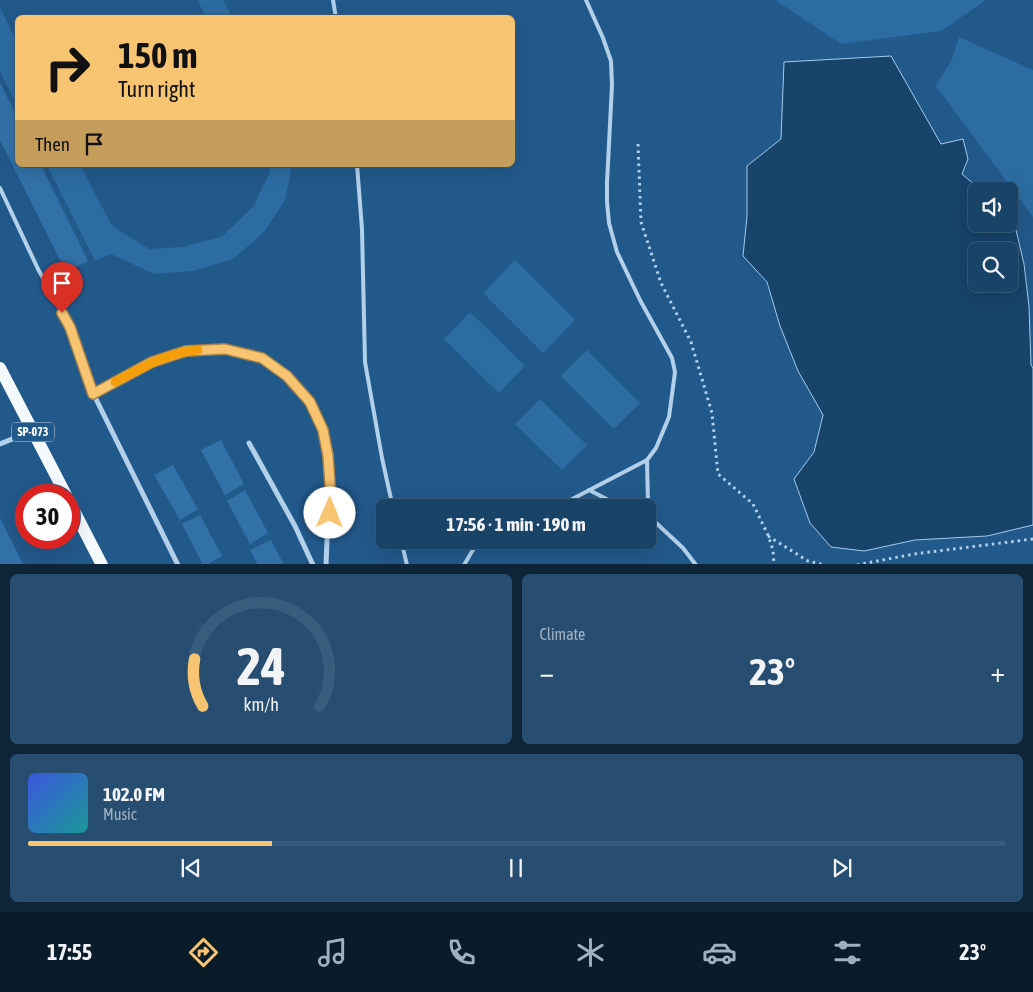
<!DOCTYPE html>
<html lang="en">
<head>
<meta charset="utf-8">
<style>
	body { margin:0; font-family:"Asap Condensed",sans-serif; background:#274e71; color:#f1f3f6; height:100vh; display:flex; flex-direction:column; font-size:19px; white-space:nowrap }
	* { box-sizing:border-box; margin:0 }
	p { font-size:16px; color:#9fb0c0 }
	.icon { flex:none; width:28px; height:28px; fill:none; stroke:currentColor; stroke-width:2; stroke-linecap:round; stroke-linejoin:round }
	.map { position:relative; height:564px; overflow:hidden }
	.details { display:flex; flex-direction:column; gap:10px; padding:10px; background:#0e2539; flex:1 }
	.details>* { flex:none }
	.banner { position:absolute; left:15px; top:15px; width:500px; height:152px; border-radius:8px; box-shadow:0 5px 20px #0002,0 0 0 1px #385c7c; background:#f7c572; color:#111; overflow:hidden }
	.fabs { position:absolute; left:968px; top:182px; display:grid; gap:10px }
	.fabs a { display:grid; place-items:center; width:50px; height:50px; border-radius:8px; background:#1a4368; box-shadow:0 5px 20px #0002,0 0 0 1px #385c7c; font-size:25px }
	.speed { position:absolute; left:15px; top:484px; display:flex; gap:10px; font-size:25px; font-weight:700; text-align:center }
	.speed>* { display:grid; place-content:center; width:65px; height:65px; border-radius:50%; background:#1a4368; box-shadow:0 5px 20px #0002,0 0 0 1px #385c7c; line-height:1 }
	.speed .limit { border:8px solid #d22; background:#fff; color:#111 }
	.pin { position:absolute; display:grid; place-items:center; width:42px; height:42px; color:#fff; margin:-51px -21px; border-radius:50% 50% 50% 0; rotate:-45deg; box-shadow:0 0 5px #0007 }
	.pin .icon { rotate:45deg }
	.me { position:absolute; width:55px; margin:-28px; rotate:1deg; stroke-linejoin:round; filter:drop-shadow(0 0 4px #0008) }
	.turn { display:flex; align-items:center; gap:18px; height:105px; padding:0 20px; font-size:22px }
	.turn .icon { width:65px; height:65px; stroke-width:2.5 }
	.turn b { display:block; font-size:35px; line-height:42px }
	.then { display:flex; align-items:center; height:48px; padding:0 20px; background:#0003; gap:10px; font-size:19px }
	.big { font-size:38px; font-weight:700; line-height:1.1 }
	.details .widget { flex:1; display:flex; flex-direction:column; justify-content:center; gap:8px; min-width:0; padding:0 18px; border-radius:8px; background:#274e71 }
	.details .dial { align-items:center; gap:0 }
	.dial svg { height:130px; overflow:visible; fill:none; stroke:#385c7c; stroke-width:7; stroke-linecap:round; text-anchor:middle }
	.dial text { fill:#f1f3f6; stroke:none }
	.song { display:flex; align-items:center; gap:15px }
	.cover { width:60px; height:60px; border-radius:8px; background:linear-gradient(135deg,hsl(230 70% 55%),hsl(180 70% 35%)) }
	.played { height:5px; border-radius:2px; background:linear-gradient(90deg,#f7c572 25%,#385c7c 25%) }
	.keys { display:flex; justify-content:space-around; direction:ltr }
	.heat { display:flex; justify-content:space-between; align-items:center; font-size:28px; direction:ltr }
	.details .tiles { flex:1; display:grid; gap:10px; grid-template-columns:1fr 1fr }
	.widget:last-child { grid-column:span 2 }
	.trip { position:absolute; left:376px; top:499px; width:280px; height:50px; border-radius:8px; background:#1a4368; box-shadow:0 5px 20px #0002,0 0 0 1px #385c7c; font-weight:700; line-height:50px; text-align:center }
	.menu { display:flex; height:80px; justify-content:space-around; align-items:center; background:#0a1b2a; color:#9fb0c0 }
	.menu .icon { width:35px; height:35px }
	.menu .current { color:#f7c572 }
	.menu b { font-size:22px; color:#f1f3f6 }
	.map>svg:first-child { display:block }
</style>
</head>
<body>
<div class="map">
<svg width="1033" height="565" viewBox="0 0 1033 565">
	<rect width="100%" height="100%" fill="#22598b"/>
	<g fill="#2c6ca3">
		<path d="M0 0V8L17 42V106L0 71Z"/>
		<path d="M197 0H223L232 17H206Z"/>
		<path d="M775 0H986L941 31 841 44Z"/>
		<path d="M959 37 1033 70V217L936 86 952 59Z"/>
		<path d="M47 165H80L112 226 149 249 183 247 221 237 253 207 270 172V165H292L285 200 265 231 233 259 193 271 154 274 111 254 95 261Z"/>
		<path d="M515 260 575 320 543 353 483 293Z"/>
		<path d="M470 312 525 366 499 393 444 339Z"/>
		<path d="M587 350 640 403 614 429 561 376Z"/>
		<path d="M540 399 587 445 562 470 515 424Z"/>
	</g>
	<path fill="#18436b" stroke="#a4ccec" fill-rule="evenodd" d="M891 56 941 144 963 139 968 159 962 174 982 191H976V224H1009V221L1016 230 1024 264 1029 306 1031 365 1033 368V525L987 536 915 540 864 551 831 547 810 523 794 479 814 452 823 415 798 371 780 326 767 282 743 256 747 216V166L781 139 784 62ZM976 251H1009V284H976Z"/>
	<g fill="#3271a8">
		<path d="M0 83 18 118V165H41L88 261 66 272 0 140Z"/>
		<path d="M221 440 244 484 225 495 201 450Z"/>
		<path d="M173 465 198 509 180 520 154 475Z"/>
		<path d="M245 490 268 533 250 544 227 501Z"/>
		<path d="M200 515 222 556 206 565H203L182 524Z"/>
		<path d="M0 518 23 564 21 565H0Z"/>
		<path d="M271 540 284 565H258L250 550Z"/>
	</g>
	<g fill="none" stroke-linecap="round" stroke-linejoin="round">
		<g stroke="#b0d0eb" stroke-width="3" stroke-dasharray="2.5 4" stroke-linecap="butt">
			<path d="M638 144 641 222 661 283 691 342 712 413 718 474 753 504 768 535 773 550 774 565"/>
			<path d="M768 536 808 561 825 565"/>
			<path d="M857 565 914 554 1033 539"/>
		</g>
		<g stroke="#b0d0eb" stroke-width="4">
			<path d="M333 0 336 18"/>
			<path d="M586 0 603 38 611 61 612 85 607 183V202L609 223 617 252 640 300 672 358 675 372 669 417 656 448 647 460 648 504 654 521 683 548 696 565"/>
			<path d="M357 165 362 229 365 362 382 458 393 508"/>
			<path d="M0 188 38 269 70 327 93 393"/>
			<path d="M589 490 624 508"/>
			<path d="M555 508 647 460"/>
			<path d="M401 540 407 565"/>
			<path d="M442 540 474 548"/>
			<path d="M464 565 474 548 490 540"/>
		</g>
		<g stroke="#b0d0eb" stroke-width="5">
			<path d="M249 443 295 526 313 565"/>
			<path d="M0 444 32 431"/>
			<path d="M178 565 93 393 152 362 186 351 225 349 262 358 287 376 310 402 323 430 328 456 331 499 327 541 326 565"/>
		</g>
		<g stroke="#f4f9fe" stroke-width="12">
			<path d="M0 368 66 495"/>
			<path d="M69 501 102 565"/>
		</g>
	</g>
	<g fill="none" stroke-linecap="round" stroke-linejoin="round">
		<g stroke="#a1804a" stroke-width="12">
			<path id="route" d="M62 313 70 327 93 394 152 362 186 351 225 349 262 358 287 376 310 402 323 430 328 456 331 499 330 513"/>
		</g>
		<use href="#route" stroke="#f7c572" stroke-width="9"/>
		<path stroke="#f59e0b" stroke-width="9" d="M115 382C141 368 168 352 198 350"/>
	</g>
	<g text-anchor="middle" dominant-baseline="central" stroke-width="5" stroke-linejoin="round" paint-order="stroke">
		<rect fill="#22598b" stroke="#bdcddc" stroke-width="1" x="12" y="422.5" width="42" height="19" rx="4"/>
		<g font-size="12" font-weight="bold" fill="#fff">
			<text x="33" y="432">SP-073</text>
		</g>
	</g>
</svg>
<div class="fabs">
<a><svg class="icon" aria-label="sound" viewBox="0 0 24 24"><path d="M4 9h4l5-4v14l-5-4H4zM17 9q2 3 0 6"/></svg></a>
<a><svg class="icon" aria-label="search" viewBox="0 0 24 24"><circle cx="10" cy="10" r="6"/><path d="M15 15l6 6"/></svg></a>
</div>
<div class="speed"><div class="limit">30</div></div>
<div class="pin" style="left:62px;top:313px;background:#d93025"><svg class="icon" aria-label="arrive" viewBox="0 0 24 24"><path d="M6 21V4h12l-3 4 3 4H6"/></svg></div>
<svg class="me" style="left:330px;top:513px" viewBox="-20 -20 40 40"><circle r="19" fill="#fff"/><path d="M0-13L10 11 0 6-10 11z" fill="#f7c572"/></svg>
<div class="trip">17:56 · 1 min · 190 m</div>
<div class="banner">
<div class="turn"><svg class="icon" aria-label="right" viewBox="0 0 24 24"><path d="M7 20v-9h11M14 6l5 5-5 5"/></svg><div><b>150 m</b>Turn right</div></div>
<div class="then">Then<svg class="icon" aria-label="arrive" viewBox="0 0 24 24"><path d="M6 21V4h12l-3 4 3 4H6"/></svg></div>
</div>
</div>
<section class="details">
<div class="tiles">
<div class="widget dial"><svg viewBox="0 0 100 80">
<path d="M14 69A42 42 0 1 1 86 69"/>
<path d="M14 69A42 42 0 0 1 9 40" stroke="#f7c572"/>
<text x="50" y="56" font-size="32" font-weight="700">24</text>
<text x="50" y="72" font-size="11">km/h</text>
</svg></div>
<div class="widget"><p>Climate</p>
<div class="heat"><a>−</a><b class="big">23°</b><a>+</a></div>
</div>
<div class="widget">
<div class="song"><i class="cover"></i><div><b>102.0 FM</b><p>Music</p></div></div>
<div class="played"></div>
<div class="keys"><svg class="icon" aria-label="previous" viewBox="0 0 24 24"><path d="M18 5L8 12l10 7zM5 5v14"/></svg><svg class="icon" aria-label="pause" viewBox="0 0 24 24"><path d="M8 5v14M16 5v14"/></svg><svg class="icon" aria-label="next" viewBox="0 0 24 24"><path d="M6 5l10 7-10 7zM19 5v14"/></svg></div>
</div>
</div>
</section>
<nav class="menu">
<b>17:55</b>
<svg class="icon current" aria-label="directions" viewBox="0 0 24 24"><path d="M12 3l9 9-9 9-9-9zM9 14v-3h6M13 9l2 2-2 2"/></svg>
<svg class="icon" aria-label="music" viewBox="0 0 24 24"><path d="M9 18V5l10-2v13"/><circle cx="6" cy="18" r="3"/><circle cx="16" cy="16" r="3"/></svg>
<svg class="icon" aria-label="phone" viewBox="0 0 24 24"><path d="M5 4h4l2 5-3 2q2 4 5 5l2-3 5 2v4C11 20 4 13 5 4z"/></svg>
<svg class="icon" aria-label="climate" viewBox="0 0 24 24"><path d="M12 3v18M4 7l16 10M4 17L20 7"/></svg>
<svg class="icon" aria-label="car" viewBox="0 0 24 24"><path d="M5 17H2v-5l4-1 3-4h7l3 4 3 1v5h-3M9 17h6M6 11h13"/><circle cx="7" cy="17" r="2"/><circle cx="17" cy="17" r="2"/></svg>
<svg class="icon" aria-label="filters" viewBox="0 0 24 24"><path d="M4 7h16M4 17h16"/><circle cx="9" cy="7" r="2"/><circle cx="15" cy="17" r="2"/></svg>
<b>23°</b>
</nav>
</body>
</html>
